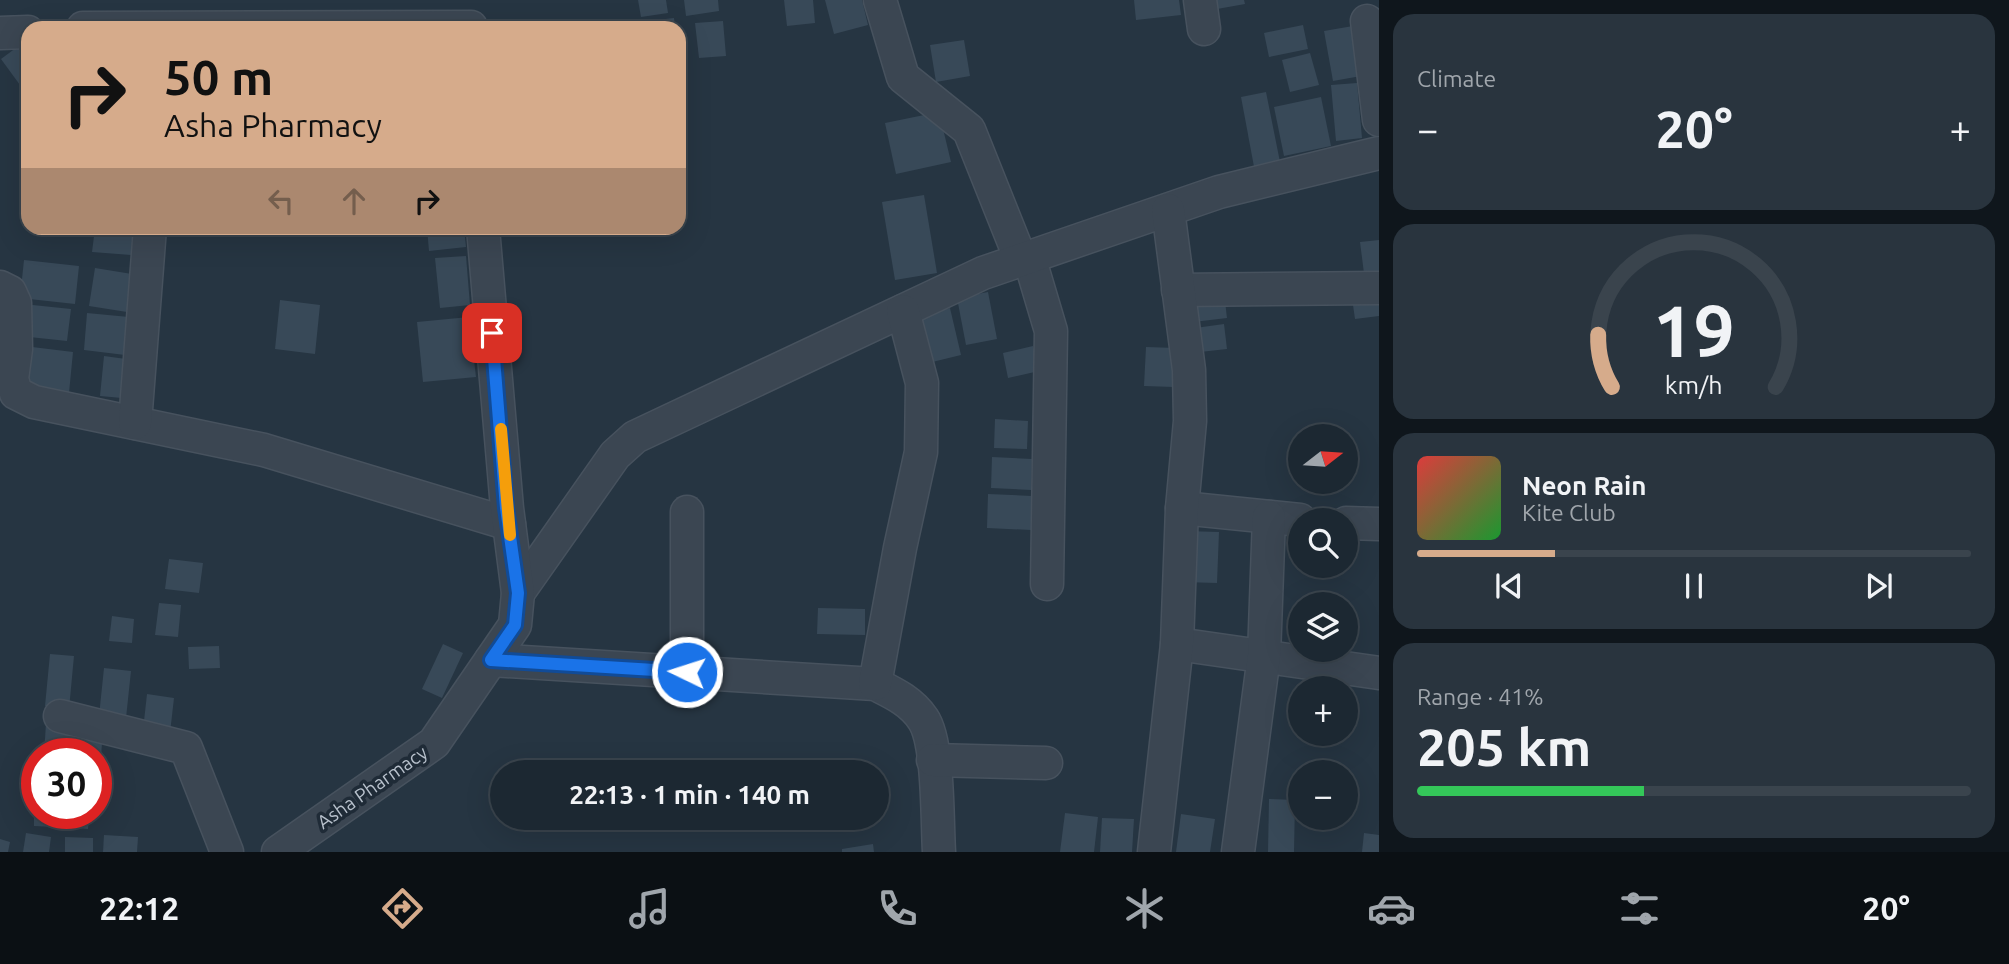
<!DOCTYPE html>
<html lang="en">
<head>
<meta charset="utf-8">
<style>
	body { margin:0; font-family:Ubuntu,sans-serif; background:#29343e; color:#f1f3f6; height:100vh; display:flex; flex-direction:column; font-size:26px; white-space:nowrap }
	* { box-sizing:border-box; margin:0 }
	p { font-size:23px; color:#a0a6ac }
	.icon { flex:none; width:38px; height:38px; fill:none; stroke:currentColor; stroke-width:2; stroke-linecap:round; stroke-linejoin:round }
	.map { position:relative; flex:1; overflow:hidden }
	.sheet { display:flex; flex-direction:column; gap:14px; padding:14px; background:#0f161c; width:630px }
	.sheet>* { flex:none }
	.hud { position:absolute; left:21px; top:21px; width:665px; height:214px; border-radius:21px; box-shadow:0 7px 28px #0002,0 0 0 2px #3a444d; background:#d6ab8b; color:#111; overflow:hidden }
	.needle { width:46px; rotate:73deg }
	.buttons { position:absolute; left:1288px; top:424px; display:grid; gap:14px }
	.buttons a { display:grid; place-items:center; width:70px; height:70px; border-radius:50%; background:#1c2832; box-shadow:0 7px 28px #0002,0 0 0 2px #3a444d; font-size:35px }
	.speed { position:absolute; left:21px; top:738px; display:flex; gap:14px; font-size:35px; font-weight:700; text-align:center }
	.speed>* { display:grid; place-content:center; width:91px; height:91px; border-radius:50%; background:#1c2832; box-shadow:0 7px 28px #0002,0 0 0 2px #3a444d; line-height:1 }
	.speed .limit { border:10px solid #d22; background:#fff; color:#111 }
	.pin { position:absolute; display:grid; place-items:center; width:60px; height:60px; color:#fff; margin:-30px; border-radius:14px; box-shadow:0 4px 10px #0006 }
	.me { position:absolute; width:77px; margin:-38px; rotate:274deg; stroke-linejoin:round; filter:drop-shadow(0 0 5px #0008) }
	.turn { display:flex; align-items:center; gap:24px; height:147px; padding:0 28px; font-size:32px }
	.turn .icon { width:91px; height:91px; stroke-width:2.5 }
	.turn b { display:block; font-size:49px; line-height:60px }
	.lanes { display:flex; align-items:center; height:66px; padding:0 28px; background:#0003; justify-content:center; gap:35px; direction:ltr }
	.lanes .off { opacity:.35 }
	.big { font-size:52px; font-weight:600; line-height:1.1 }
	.sheet .tile { flex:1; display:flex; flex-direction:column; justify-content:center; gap:10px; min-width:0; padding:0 24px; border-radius:21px; background:#29343e }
	.sheet .dial { align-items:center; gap:0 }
	.dial svg { height:182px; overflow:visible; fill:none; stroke:#3a444d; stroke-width:7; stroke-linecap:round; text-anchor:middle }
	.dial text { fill:#f1f3f6; stroke:none }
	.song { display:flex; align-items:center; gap:21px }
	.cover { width:84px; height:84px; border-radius:10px; background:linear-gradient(135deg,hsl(0 70% 55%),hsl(130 70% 35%)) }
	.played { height:7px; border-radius:4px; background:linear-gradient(90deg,#d6ab8b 25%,#3a444d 25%) }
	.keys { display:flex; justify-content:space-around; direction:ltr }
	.heat { display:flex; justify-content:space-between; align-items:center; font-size:38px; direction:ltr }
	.charge { height:10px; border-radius:5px; background:linear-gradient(90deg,#34c759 41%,#3a444d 0) }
	.trip { position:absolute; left:490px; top:760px; width:399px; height:70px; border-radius:35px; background:#1c2832; box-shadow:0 7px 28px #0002,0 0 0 2px #3a444d; font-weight:600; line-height:70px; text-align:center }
	.tab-bar { display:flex; height:112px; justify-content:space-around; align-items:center; background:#0b1014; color:#a0a6ac }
	.tab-bar .icon { width:49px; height:49px }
	.tab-bar .active { color:#d6ab8b }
	.tab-bar b { font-size:32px; color:#f1f3f6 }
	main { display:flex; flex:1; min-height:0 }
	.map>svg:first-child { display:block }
</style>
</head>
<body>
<main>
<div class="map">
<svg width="1379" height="852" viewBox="0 0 1379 852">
	<rect width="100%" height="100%" fill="#263542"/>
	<g fill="#384958">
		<path d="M638 0H666L668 13 641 17Z"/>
		<path d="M684 0H718L719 11 686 16Z"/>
		<path d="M784 0H813L815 23 787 26Z"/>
		<path d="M825 0H862L868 25 834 34Z"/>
		<path d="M1134 0H1179L1181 15 1136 20Z"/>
		<path d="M1204 0H1244L1245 4 1206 11Z"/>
		<path d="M674 18 675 28H641L640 22Z"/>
		<path d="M723 21 726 56 699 58 695 23Z"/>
		<path d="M1303 25 1308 49 1269 57 1264 33Z"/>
		<path d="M1353 26 1361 76 1333 81 1324 31Z"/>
		<path d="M28 39V96L1 59Z"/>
		<path d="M964 40 970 76 936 82 930 45Z"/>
		<path d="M1310 53 1319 85 1290 92 1282 60Z"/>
		<path d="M1357 83 1362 138 1336 141 1331 85Z"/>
		<path d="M1266 92 1281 167 1255 172 1241 97Z"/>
		<path d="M1321 97 1331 146 1284 156 1274 107Z"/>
		<path d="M939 112 951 162 896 174 885 123Z"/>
		<path d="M924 195 937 273 895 280 882 202Z"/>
		<path d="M46 228H71V229L48 233Z"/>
		<path d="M95 228H134L131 255 92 252Z"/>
		<path d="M427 228H464L466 247 429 251Z"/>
		<path d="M1379 240V279L1365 281 1360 242Z"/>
		<path d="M466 256 470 305 440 308 435 258Z"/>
		<path d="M24 260 79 266 75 304 20 298Z"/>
		<path d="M95 268 132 274 127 312 89 306Z"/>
		<path d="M1351 291 1379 299V316L1355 319Z"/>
		<path d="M988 292 997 339 966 345 957 298Z"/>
		<path d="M1224 293 1227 318 1185 323 1182 298Z"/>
		<path d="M280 300 320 305 315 354 275 349Z"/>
		<path d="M23 304 71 309 67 341 20 336Z"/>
		<path d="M950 308 961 355 920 365 908 318Z"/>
		<path d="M87 313 129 317 125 355 84 350Z"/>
		<path d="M469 317 476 377 423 382 417 322Z"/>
		<path d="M1224 324 1227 349 1191 353 1188 329Z"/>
		<path d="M24 346 73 352 69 393 20 388Z"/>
		<path d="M1033 346 1039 371 1008 378 1003 353Z"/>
		<path d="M1146 347 1176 348 1174 387 1144 386Z"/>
		<path d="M104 356 126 359 122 398 100 396Z"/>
		<path d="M995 419 1028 421 1027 449 994 448Z"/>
		<path d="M992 457 1032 459 1031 490 991 488Z"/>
		<path d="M988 494 1032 496 1031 530 987 528Z"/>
		<path d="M1185 531 1219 532 1217 583 1183 582Z"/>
		<path d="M169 559 203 563 199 593 165 589Z"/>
		<path d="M159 603 181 605 178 637 155 635Z"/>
		<path d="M818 608 865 609V635L817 634Z"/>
		<path d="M112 616 134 619 132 643 109 641Z"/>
		<path d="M443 644 463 653 442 698 422 689Z"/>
		<path d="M219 646 220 668 189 669 188 647Z"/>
		<path d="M50 654 74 656 69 709 45 706Z"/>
		<path d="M104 668 131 671 126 718 99 716Z"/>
		<path d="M147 694 174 698 170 733 143 730Z"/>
		<path d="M46 723 73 724 71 754H44Z"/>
		<path d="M79 727 103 729 100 771H96V754H77Z"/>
		<path d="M1269 799 1295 800 1294 852H1268Z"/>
		<path d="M1065 813 1098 817 1094 852H1060Z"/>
		<path d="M34 814H55L54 827 34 826Z"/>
		<path d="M65 814H89L88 829 64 827Z"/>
		<path d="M1181 814 1215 819 1210 852H1176Z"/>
		<path d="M1102 818 1134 819 1132 852H1100Z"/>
		<path d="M26 833 51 837 49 852H23Z"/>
		<path d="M1364 833 1379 835V852H1362Z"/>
		<path d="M104 835 138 837 137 852H103Z"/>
		<path d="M65 837 93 838V852H65Z"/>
		<path d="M0 839 10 842 8 852H0Z"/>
		<path d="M873 844 874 852H842V849Z"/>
	</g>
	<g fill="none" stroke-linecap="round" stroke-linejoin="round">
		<g stroke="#47525e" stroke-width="35">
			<g id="minor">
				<path d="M880 0 903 77 969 130 1021 260"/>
				<path d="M1200 0 1204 29"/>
				<path d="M1367 21 1379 120"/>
				<path d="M83 28 471 27"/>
				<path d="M0 33 28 32"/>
				<path d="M1029 257 1051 331 1047 584"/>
				<path d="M0 287 10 292 15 303 16 349 12 379 16 393 34 402 264 450 509 524"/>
				<path d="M1178 290 1379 288"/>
				<path d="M135 423 150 228"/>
				<path d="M1182 508 1300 520"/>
				<path d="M687 512V672"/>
				<path d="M1346 523 1379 524"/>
				<path d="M518 593 615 455 635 437 983 273 1219 192 1379 153"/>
				<path d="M1177 644 1379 673"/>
				<path d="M491 660 875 684C893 693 911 701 923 719 939 742 937 821 939 852"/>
				<path d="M875 684 900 548 921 452 922 383 903 311"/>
				<path d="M60 716 186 748 227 852"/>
				<path d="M933 760 1046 763"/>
				<path d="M278 852 434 743 515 625 518 593 507 508 483 228"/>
				<path d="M1154 852 1177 644 1182 508 1190 421 1189 370 1168 210"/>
				<path d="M1238 852 1264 656 1269 517"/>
			</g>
		</g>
		<use href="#minor" stroke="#3b4652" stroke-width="32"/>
	</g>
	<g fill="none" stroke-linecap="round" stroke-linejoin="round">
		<g stroke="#114b97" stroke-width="18">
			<path id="route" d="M492 333 506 508 518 593 515 625 491 660 687 672"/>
		</g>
		<use href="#route" stroke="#1a73e8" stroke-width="12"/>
		<path stroke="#f59e0b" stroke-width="12" d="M501 429 510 535"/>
	</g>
	<g text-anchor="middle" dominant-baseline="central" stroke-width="7" stroke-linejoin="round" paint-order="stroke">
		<g font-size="19" fill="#b8c1cc" stroke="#1f2b37">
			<text transform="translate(372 787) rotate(-35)">Asha Pharmacy</text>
		</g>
	</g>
</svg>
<div class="buttons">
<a><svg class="needle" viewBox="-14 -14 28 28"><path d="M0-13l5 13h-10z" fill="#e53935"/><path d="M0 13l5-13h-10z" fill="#a0a6ac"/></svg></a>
<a><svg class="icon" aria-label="search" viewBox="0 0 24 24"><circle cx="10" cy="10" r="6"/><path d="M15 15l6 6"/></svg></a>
<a><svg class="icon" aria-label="layers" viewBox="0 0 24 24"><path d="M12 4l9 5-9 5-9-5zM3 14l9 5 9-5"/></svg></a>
<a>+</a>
<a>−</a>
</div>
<div class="speed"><div class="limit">30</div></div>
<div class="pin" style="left:492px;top:333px;background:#d93025"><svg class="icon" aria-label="arrive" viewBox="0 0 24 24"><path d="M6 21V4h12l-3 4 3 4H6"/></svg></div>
<svg class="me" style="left:687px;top:672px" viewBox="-20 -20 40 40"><circle r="17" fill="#1a73e8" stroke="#fff" stroke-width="3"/><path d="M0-11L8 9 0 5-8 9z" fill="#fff"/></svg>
<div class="trip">22:13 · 1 min · 140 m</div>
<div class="hud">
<div class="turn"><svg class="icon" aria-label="right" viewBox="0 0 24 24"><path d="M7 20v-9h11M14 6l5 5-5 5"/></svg><div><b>50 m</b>Asha Pharmacy</div></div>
<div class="lanes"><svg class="icon off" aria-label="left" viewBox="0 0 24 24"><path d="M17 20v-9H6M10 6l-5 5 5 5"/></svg><svg class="icon off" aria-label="ahead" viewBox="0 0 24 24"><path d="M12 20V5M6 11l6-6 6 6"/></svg><svg class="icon" aria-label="right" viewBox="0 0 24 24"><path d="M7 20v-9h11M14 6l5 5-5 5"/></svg></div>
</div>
</div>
<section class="sheet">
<div class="tile"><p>Climate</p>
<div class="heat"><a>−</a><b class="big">20°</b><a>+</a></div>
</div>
<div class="tile dial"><svg viewBox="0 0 100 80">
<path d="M14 69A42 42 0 1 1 86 69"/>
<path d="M14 69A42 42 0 0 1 8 46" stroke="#d6ab8b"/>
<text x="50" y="56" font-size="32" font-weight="700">19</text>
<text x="50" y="72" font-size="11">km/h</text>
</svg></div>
<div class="tile">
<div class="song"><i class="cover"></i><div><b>Neon Rain</b><p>Kite Club</p></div></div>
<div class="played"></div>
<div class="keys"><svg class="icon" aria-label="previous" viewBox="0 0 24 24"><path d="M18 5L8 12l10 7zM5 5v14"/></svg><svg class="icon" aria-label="pause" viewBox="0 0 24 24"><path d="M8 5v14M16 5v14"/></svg><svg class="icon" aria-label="next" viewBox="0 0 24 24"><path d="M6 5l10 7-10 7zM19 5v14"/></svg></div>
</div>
<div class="tile"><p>Range · 41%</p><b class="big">205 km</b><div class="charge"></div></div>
</section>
</main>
<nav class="tab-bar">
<b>22:12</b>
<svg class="icon active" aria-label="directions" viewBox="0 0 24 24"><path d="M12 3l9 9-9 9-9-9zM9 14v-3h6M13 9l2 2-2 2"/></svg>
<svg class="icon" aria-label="music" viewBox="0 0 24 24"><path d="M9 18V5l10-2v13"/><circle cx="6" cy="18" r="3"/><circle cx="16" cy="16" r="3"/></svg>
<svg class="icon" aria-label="phone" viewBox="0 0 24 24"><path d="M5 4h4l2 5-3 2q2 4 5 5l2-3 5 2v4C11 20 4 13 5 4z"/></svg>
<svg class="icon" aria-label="climate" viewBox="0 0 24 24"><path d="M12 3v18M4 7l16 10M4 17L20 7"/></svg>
<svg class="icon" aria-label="car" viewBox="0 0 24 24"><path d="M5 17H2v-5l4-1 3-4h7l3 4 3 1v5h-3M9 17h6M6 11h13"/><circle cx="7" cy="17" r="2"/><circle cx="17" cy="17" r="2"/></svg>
<svg class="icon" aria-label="filters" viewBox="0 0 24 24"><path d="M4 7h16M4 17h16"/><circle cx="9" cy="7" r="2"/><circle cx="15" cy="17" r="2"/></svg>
<b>20°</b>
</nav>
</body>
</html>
